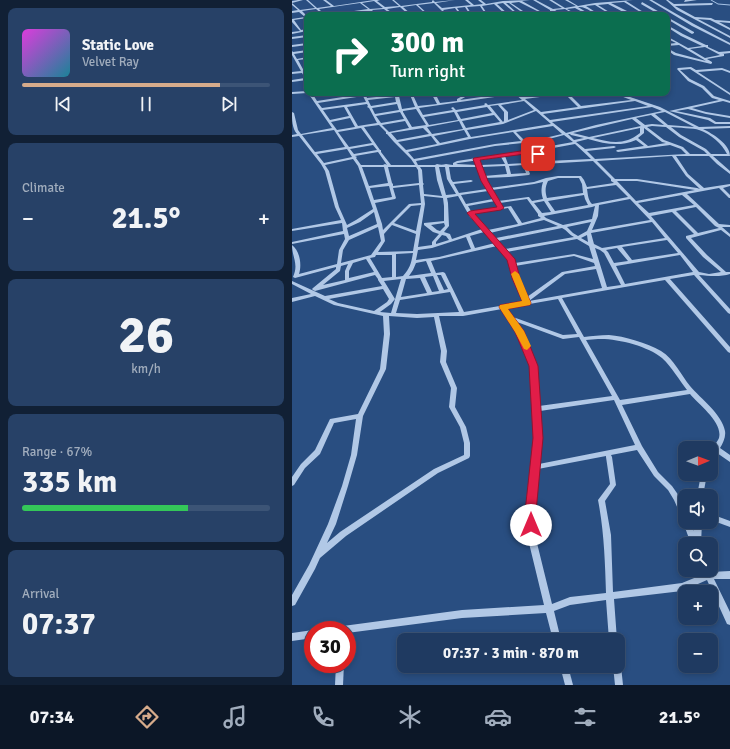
<!DOCTYPE html>
<html lang="en">
<head>
<meta charset="utf-8">
<style>
	body { margin:0; font-family:Signika,sans-serif; background:#274167; color:#f1f3f6; height:100vh; display:flex; flex-direction:column; font-size:15px; white-space:nowrap }
	* { box-sizing:border-box; margin:0 }
	p { font-size:13px; color:#a1adbd }
	.icon { flex:none; width:22px; height:22px; fill:none; stroke:currentColor; stroke-width:2; stroke-linecap:round; stroke-linejoin:round }
	.map { position:relative; flex:1; overflow:hidden }
	.side { display:flex; flex-direction:column; gap:8px; padding:8px; background:#112035; width:292px }
	.side>* { flex:none }
	.hud { position:absolute; left:12px; top:12px; width:366px; height:84px; border-radius:8px; box-shadow:0 2px 6px #0003,0 0 0 1px #3c5476; background:#0b6e4f; color:#fff; overflow:hidden }
	.needle { width:26px; rotate:89deg }
	.buttons { position:absolute; left:386px; top:441px; display:grid; gap:8px }
	.buttons a { display:grid; place-items:center; width:40px; height:40px; border-radius:8px; background:#1f3a61; box-shadow:0 2px 6px #0003,0 0 0 1px #3c5476; font-size:20px }
	.speed { position:absolute; left:12px; top:621px; display:flex; gap:8px; font-size:20px; font-weight:700; text-align:center }
	.speed>* { display:grid; place-content:center; width:52px; height:52px; border-radius:50%; background:#1f3a61; box-shadow:0 2px 6px #0003,0 0 0 1px #3c5476; line-height:1 }
	.speed .limit { border:6px solid #d22; background:#fff; color:#111 }
	.pin { position:absolute; display:grid; place-items:center; width:34px; height:34px; color:#fff; margin:-17px; border-radius:8px; box-shadow:0 2px 6px #0006 }
	.me { position:absolute; width:44px; margin:-22px; rotate:0deg; stroke-linejoin:round; filter:drop-shadow(0 0 3px #0008) }
	.turn { display:flex; align-items:center; gap:14px; height:84px; padding:0 20px; font-size:18px }
	.turn .icon { width:52px; height:52px; stroke-width:2.5 }
	.turn b { display:block; font-size:28px; line-height:34px }
	.big { font-size:30px; font-weight:700; line-height:1.1 }
	.side .card { flex:1; display:flex; flex-direction:column; justify-content:center; gap:6px; min-width:0; padding:0 14px; border-radius:8px; background:#274167 }
	.side .dial { align-items:center; gap:0 }
	.dial b { font-size:52px; line-height:1 }
	.song { display:flex; align-items:center; gap:12px }
	.cover { width:48px; height:48px; border-radius:6px; background:linear-gradient(135deg,hsl(300 70% 55%),hsl(190 70% 35%)) }
	.played { height:4px; border-radius:2px; background:linear-gradient(90deg,#d6ab8b 80%,#3c5476 80%) }
	.keys { display:flex; justify-content:space-around; direction:ltr }
	.heat { display:flex; justify-content:space-between; align-items:center; font-size:22px; direction:ltr }
	.charge { height:6px; border-radius:3px; background:linear-gradient(90deg,#34c759 67%,#3c5476 0) }
	.trip { position:absolute; left:105px; top:633px; width:228px; height:40px; border-radius:8px; background:#1f3a61; box-shadow:0 2px 6px #0003,0 0 0 1px #3c5476; font-weight:700; line-height:40px; text-align:center }
	.tab-bar { display:flex; height:64px; justify-content:space-around; align-items:center; background:#0c1727; color:#a1adbd }
	.tab-bar .icon { width:28px; height:28px }
	.tab-bar .selected { color:#d6ab8b }
	.tab-bar b { font-size:18px; color:#f1f3f6 }
	main { display:flex; flex:1; min-height:0 }
	.map>svg:first-child { display:block }
</style>
</head>
<body>
<main>
<section class="side">
<div class="card">
<div class="song"><i class="cover"></i><div><b>Static Love</b><p>Velvet Ray</p></div></div>
<div class="played"></div>
<div class="keys"><svg class="icon" aria-label="previous" viewBox="0 0 24 24"><path d="M18 5L8 12l10 7zM5 5v14"/></svg><svg class="icon" aria-label="pause" viewBox="0 0 24 24"><path d="M8 5v14M16 5v14"/></svg><svg class="icon" aria-label="next" viewBox="0 0 24 24"><path d="M6 5l10 7-10 7zM19 5v14"/></svg></div>
</div>
<div class="card"><p>Climate</p>
<div class="heat"><a>−</a><b class="big">21.5°</b><a>+</a></div>
</div>
<div class="card dial"><b>26</b><p>km/h</p></div>
<div class="card"><p>Range · 67%</p><b class="big">335 km</b><div class="charge"></div></div>
<div class="card"><p>Arrival</p><b class="big">07:37</b></div>
</section>
<div class="map">
<svg width="438" height="685" viewBox="0 0 438 685">
	<rect width="100%" height="100%" fill="#294e81"/>
	<g fill="none" stroke-linecap="round" stroke-linejoin="round">
		<path stroke="#a6c3e6" stroke-width="1" d="M419 0 426 4 438 5"/>
		<g fill="#b1c8e6" fill-rule="evenodd">
			<path d="M6 0H11L0 3V1Z"/>
			<path d="M14 0H16L25 8 39 6 31 0H34L42 6 82 0H88L85 1 93 7 107 6 100 0H102L109 6 140 2V1L141 0 143 2 163 0 144 3 150 8 179 5 173 0H176L182 5 191 4 186 0H189L194 4 211 1 238 0 230 1 255 15C252 15 249 13 246 13 238 13 231 15 223 15L224 14 211 3 205 4 217 15H214L202 4 190 6 196 15H194L188 6 175 7 180 15H178L173 7 165 8 170 15H168L163 8 151 10 156 15H154L142 3 126 5 137 15H135L124 5 111 7 120 15H117L108 7 95 9 103 15H100L92 9 80 10 85 15H82L77 11 41 15H34L76 9 68 3 27 9 33 15H31L24 9 10 11 15 16V18L2 20 9 30 15 29V31L0 34V32L8 31 0 22V19L13 17 7 12 0 13V11L6 10 0 5V3L8 10 23 8ZM82 1 91 8 78 9 70 3ZM227 2 245 11 234 13 219 3ZM214 3H217L231 13 226 14Z"/>
			<path d="M241 0H244L261 9 270 8 257 0H260L273 8 284 6 273 0H276L286 6 303 3 341 0 334 1 356 15H353L332 2 319 3 339 13V15H337L316 4 306 5 322 15H319L303 5 294 6 308 15C300 14 295 6 286 7L299 15H296L283 8 275 9 286 15H283L273 9 263 10 271 15H268L258 11V10Z"/>
			<path d="M357 0H360L402 24 438 43V45L400 26Z"/>
			<path d="M374 0H376L382 4 421 3 420 5 383 6 403 17 419 18 423 20 438 21V23L427 22 438 28V30L418 20 406 19 438 36V38L385 10Z"/>
			<path d="M393 0H405L392 2Z"/>
			<path d="M350 2 371 14V15H368L349 4Z"/>
			<path d="M375 17 402 32V33L400 34 375 19Z"/>
			<path d="M375 25 391 34 414 45H416V47L427 52 438 51V53L430 54H432V56L415 59 420 62V63L419 64 382 55 375 50V48L384 53 414 61 387 45 375 46V44L384 43 376 39 377 36 375 35V33L379 35 378 38 396 48 410 46 389 36 375 27ZM413 47 428 55 413 58 398 49Z"/>
			<path d="M15 35V37L0 39V37Z"/>
			<path d="M15 43V45L0 47V45Z"/>
			<path d="M15 50V52L2 54 5 59 15 57V59L6 60 12 71 15 70V72H13L15 76V80L0 82V80L13 78 10 73 0 74V72L9 71 0 55V51L1 52Z"/>
			<path d="M399 67 404 70 430 68 438 71V73L430 70 406 72 438 93V95L398 69 388 70 398 79 412 86 422 96 438 101V103L431 101 400 108 414 112 438 116V118L414 114 396 109 384 111 418 118 424 122H438V124H423L416 120 377 111 427 100 420 98 410 88 396 81 385 69 386 68Z"/>
			<path d="M15 91V93L0 94V92Z"/>
			<path d="M16 93H20L25 101 70 94 69 93H73L75 98 103 95V93H107V94L129 93 121 95 126 106 145 104 139 93H143L148 103 165 101V99L176 93H180L168 100 217 93H226L231 97 262 93H272L270 94 233 99 249 112 286 107 272 93H276L289 106 339 100 321 93H326L368 107 407 127 438 126V128L411 129C421 134 438 144 438 156H421L438 171V174L425 164 417 156H384L396 174 412 188 438 184V186L431 188 438 195V198H437L427 188 395 194 427 224 438 225V227H430L438 234V237L429 230 399 238 415 255 434 272H438V274C429 277 417 276 407 275L438 309V314L436 313 402 275 378 279 438 347V353L436 352 373 280 270 298 292 337C300 336 308 335 317 335 332 336 355 343 369 351 382 359 389 375 398 386 409 399 430 414 433 431 434 437 431 443 428 448L438 455V462L425 453 421 457 419 458C419 455 419 453 419 451 420 447 425 443 427 438 431 422 407 405 398 394L330 405 350 446 366 472 380 486 387 496 393 508V519L390 518 382 500 376 490 362 476 345 450 319 455 320 457 324 485 313 501 319 535 321 592 390 583 412 574 410 570H418L419 572 438 571V579H422L438 612V625L435 624 415 580 390 591 322 599 325 640H317L314 600 278 605 262 611 269 640H261L254 613 170 618 55 633V630H47L48 627 51 626 170 610 252 605 236 539 234 512 243 438 239 366 225 331 210 309 171 316H147L155 351 154 362 165 388 163 407 174 427 178 443V456L177 458 146 473 54 536 28 558 23 569 3 605 0 606V595L17 565 36 524 50 486 59 455 64 419 42 423 28 454 13 468 2 485 0 486V477L9 464 23 450 38 419 66 414 88 369 92 334 91 316 42 305 23 296 0 302V298L19 294 0 284V281L33 296 90 286 86 280V279L83 275 23 291 21 290 20 289 21 288 44 269V267L3 278 1 277C7 264 0 257 0 245 8 251 10 265 7 274L45 264 47 250 53 239 52 234 0 244V242L51 231 50 223 0 231V229L49 220 43 207 33 171 29 164 7 136 0 137V135L5 134C0 128 0 120 0 112L2 113 6 130 9 134 40 128ZM223 94 230 100 196 105 194 103 192 104 193 105 164 110 161 107 159 108 161 110 131 115 127 108ZM118 95 123 107 110 109 107 96ZM71 96 74 102 30 108 26 103ZM103 97 104 102 79 106 76 100ZM232 101 242 110 216 120V112L209 105ZM343 101 356 106 258 120 251 114ZM75 104 76 106 75 107 77 108 85 123 66 126 55 107ZM105 104 107 110 83 114 80 108ZM206 105 212 112V121L211 122 198 106ZM52 107 57 116 38 120 31 110ZM195 107 200 113 169 119 165 112ZM360 107 370 111 304 125 274 133 260 122ZM124 109 134 125 120 127 111 112V111ZM244 111 259 124 179 137 175 130 211 124ZM108 112 112 119 89 123 84 116ZM162 112 166 120 137 125 132 117ZM373 112 402 127 376 125 363 114ZM202 115 208 122 174 128 170 121ZM359 115 372 125 360 124 353 125 344 118ZM58 118 63 127 45 130 39 122ZM340 119 349 126 297 137 281 133ZM113 121 117 128 97 132 90 125ZM167 121 171 129 140 134 135 127ZM87 125 94 132V134H95L102 142 119 159 123 165H99L89 152V150H88L72 127ZM261 126 270 134 257 137 232 140 224 132ZM360 126 374 127 387 137 412 151 415 154H398L391 147 372 140 355 127ZM379 127C386 128 402 128 407 130 419 134 430 144 435 154H419L414 149 389 135ZM69 128 80 143 57 147 46 132ZM131 128 137 134 105 140 99 133ZM348 128V133C333 145 320 143 301 138ZM352 128 370 142 374 143 356 146 346 138 352 133ZM42 130 53 147 23 152 10 135ZM172 130 176 137 148 143 142 136ZM221 132 229 141 203 144 122 159 116 152 178 139ZM276 134H278L279 135 292 138 282 140ZM272 135 281 142 242 149 234 142 257 139ZM139 136 145 144 114 150 106 142ZM296 139C314 144 327 147 344 140L352 146 325 150 324 151 326 152 378 145 389 149 394 154 303 159 295 151 322 148 324 147 322 146 293 149 284 142ZM231 143 239 150 165 161 161 163V165C158 165 156 164 154 164 151 165 148 165 145 164L143 165H126L124 161 203 146ZM283 144 299 159 255 161 244 152 245 151ZM81 145 85 150 62 154 58 149ZM55 149 60 157 32 163 25 154ZM86 152 95 165 93 164 91 165H69L64 158 65 157 63 156ZM241 152 250 162 216 164 213 156ZM380 156 394 176 408 189 405 188 345 179H323L305 161ZM209 157 213 164 189 165 187 162H186L184 163 185 165 164 164 166 163ZM61 159 66 166 81 209 64 220 55 225 47 207 37 171 33 165ZM301 161 319 179V181L322 183 295 187 292 180 289 176H266L254 178 242 182 198 188 193 178 217 177 237 175 238 174 235 165ZM231 165 234 173 219 174 217 166ZM213 166 215 174 192 176 189 167ZM70 167H92L96 183 77 186ZM96 167H124L126 170 127 183 101 186V184L100 183ZM128 167H143L145 180 150 196 132 194 131 185 132 184 131 183 130 170ZM147 167H153L155 179 164 194 154 195 150 180ZM157 167H185L190 181 195 189 167 193 162 184 179 182 181 181 179 180 161 182 159 179ZM266 178H287L290 184 291 193 255 198C253 192 253 187 256 181ZM325 181H345L403 190 344 201ZM251 182C249 188 249 193 251 199L240 201 237 197H236L206 201 200 190 242 184ZM127 185 129 203 117 204 91 230 90 224 83 203 103 199 104 198 101 188ZM324 185 336 197 300 204C296 200 296 195 295 189ZM97 186 100 197 82 200 78 188ZM196 191 201 199 174 204 169 195ZM292 195 293 199 296 205 263 211 256 201ZM390 195 402 205 357 213 346 203ZM132 196 151 198 152 206V221L132 223V225L141 232 147 234 140 242V245L126 247 133 204ZM166 196 178 217 190 229 160 239 158 234 152 232 157 226 156 203 155 198ZM235 199 246 214V216L249 218 230 223 219 206 179 211 176 206 203 201 206 206H207L209 205 208 203ZM338 199 358 220 300 230 306 216 307 205ZM252 201 259 212 250 213 242 203ZM129 205 124 231 102 223 119 206ZM303 206 300 219 271 225 254 218 252 216 300 207ZM404 207 423 226 427 228 406 233 384 211ZM216 208 226 224 196 230 181 214ZM82 212 85 224 57 236 55 228 68 222ZM380 212 402 234 394 236V238L411 257 429 272 417 274 407 272 359 216ZM252 220 266 226 204 238 198 233ZM299 222 295 231 286 236 281 233 275 227ZM360 222 373 238 310 248 302 244 299 233ZM152 223 153 226 148 231 145 230 139 225ZM100 225 124 234 121 251 86 252 93 241 92 234ZM86 227 89 241 79 255 49 263 51 250 57 240ZM270 228C275 230 277 235 282 237L213 249 206 241ZM192 232 203 243 183 248 178 236ZM150 235 154 236 157 240 144 244V242ZM295 235 296 242 289 238ZM174 237 179 249 147 257 124 260 126 250 140 248ZM285 239 297 246 301 259 282 254 223 263 221 259 215 252ZM375 240 386 253 340 260 330 247ZM205 246 217 259 222 278 232 302 172 312 153 273 151 272 144 273 139 261ZM303 248 308 250 312 253 329 285 315 287ZM325 248 336 261 322 263 316 252 314 250ZM121 253C119 264 118 268 111 276L104 277V254ZM84 255H100V277L90 278 78 258 83 257ZM388 255 401 272 333 284 324 266ZM282 256 302 263 303 266 270 272 235 297 226 278 223 266ZM74 259 82 272 57 278V271L61 263ZM134 261 139 273 117 276 121 270 124 263ZM56 264 53 271V280L31 285 48 271 49 266ZM304 269 310 288 237 301 273 274ZM145 275H149L156 289 152 290ZM141 276 147 291 140 292 133 277ZM128 278 135 293 109 297 114 279ZM109 279 99 313 88 312 99 304 103 299 92 281ZM91 289 97 299 95 302 82 311 46 303 37 299ZM158 292 167 312 125 314 104 313 108 300ZM266 299 285 334 271 335 221 317 214 308ZM97 316 125 318 142 317 149 351 148 362 159 388 157 407 168 427 172 443V455L142 469 48 532 35 543 44 524 56 486 65 455 71 416 94 369 98 334ZM225 322 271 339 287 337 320 396 247 406 245 366 231 331ZM306 339C324 338 356 346 370 358 380 367 387 380 395 390L328 400 294 340ZM322 400 343 445 247 464 249 438 248 411ZM314 456V457L318 484 306 500C312 531 313 561 314 593L278 597 260 604 244 539 242 512 246 469Z"/>
			<path d="M409 474H415L411 496H405Z"/>
			<path d="M419 514 438 521V527L419 520Z"/>
			<path d="M393 520V522H399L402 531V522H410L409 544H399L391 522Z"/>
			<path d="M21 630V638L0 641V633Z"/>
			<path d="M326 662 328 663 329 666 331 685H323L321 666H326Z"/>
			<path d="M44 664H52L51 685H43Z"/>
			<path d="M268 666H276L281 685H273Z"/>
		</g>
	</g>
	<path fill="#e11d48" stroke="#92132f" d="M242 149 249 153V156H244L241 153 188 160 196 181 212 208 209 210 183 214 223 259 228 278 239 303 238 305 216 309 232 331 246 366 251 438 244 512 245 525 243 529 239 530 235 529 233 525V512L241 438 237 366 223 332 207 307 208 305 230 301 220 278 215 260 175 213 178 211 205 207 189 181 181 159 182 158Z"/>
	<path fill="#f59e0b" d="M223 271 227 274 239 303 238 305 216 309 232 331 239 346 235 350 232 349 223 332 207 307 208 305 230 301 219 274Z"/>
</svg>
<div class="buttons">
<a><svg class="needle" viewBox="-14 -14 28 28"><path d="M0-13l5 13h-10z" fill="#e53935"/><path d="M0 13l5-13h-10z" fill="#a1adbd"/></svg></a>
<a><svg class="icon" aria-label="sound" viewBox="0 0 24 24"><path d="M4 9h4l5-4v14l-5-4H4zM17 9q2 3 0 6"/></svg></a>
<a><svg class="icon" aria-label="search" viewBox="0 0 24 24"><circle cx="10" cy="10" r="6"/><path d="M15 15l6 6"/></svg></a>
<a>+</a>
<a>−</a>
</div>
<div class="speed"><div class="limit">30</div></div>
<div class="pin" style="left:246px;top:154px;background:#d93025"><svg class="icon" aria-label="arrive" viewBox="0 0 24 24"><path d="M6 21V4h12l-3 4 3 4H6"/></svg></div>
<svg class="me" style="left:239px;top:525px" viewBox="-20 -20 40 40"><circle r="19" fill="#fff"/><path d="M0-13L10 11 0 6-10 11z" fill="#e11d48"/></svg>
<div class="trip">07:37 · 3 min · 870 m</div>
<div class="hud">
<div class="turn"><svg class="icon" aria-label="right" viewBox="0 0 24 24"><path d="M7 20v-9h11M14 6l5 5-5 5"/></svg><div><b>300 m</b>Turn right</div></div>
</div>
</div>
</main>
<nav class="tab-bar">
<b>07:34</b>
<svg class="icon selected" aria-label="directions" viewBox="0 0 24 24"><path d="M12 3l9 9-9 9-9-9zM9 14v-3h6M13 9l2 2-2 2"/></svg>
<svg class="icon" aria-label="music" viewBox="0 0 24 24"><path d="M9 18V5l10-2v13"/><circle cx="6" cy="18" r="3"/><circle cx="16" cy="16" r="3"/></svg>
<svg class="icon" aria-label="phone" viewBox="0 0 24 24"><path d="M5 4h4l2 5-3 2q2 4 5 5l2-3 5 2v4C11 20 4 13 5 4z"/></svg>
<svg class="icon" aria-label="climate" viewBox="0 0 24 24"><path d="M12 3v18M4 7l16 10M4 17L20 7"/></svg>
<svg class="icon" aria-label="car" viewBox="0 0 24 24"><path d="M5 17H2v-5l4-1 3-4h7l3 4 3 1v5h-3M9 17h6M6 11h13"/><circle cx="7" cy="17" r="2"/><circle cx="17" cy="17" r="2"/></svg>
<svg class="icon" aria-label="filters" viewBox="0 0 24 24"><path d="M4 7h16M4 17h16"/><circle cx="9" cy="7" r="2"/><circle cx="15" cy="17" r="2"/></svg>
<b>21.5°</b>
</nav>
</body>
</html>
